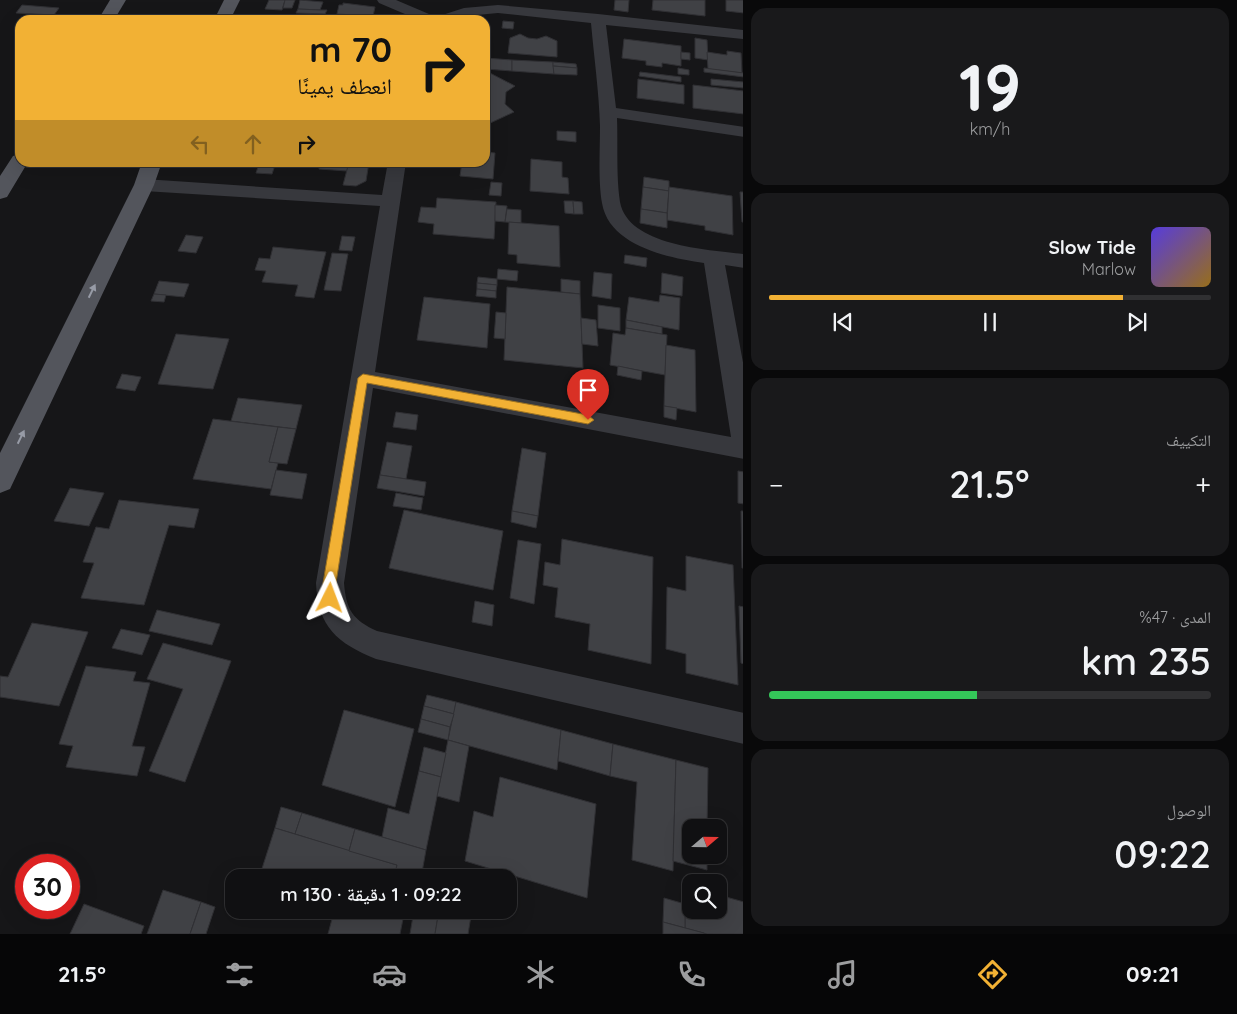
<!DOCTYPE html>
<html lang="ar">
<head>
<meta charset="utf-8">
<style>
	body { margin:0; font-family:Quicksand,"Noto Naskh Arabic",sans-serif; background:#19191b; color:#f1f3f6; direction:rtl; height:100vh; display:flex; flex-direction:column; font-size:19px; white-space:nowrap }
	* { box-sizing:border-box; margin:0 }
	p { font-size:16px; color:#9c9d9f }
	.icon { flex:none; width:28px; height:28px; fill:none; stroke:currentColor; stroke-width:2; stroke-linecap:round; stroke-linejoin:round }
	.map { position:relative; flex:1; overflow:hidden; direction:ltr }
	.drawer { display:flex; flex-direction:column; gap:8px; padding:8px; background:#09090a; width:494px }
	.drawer>* { flex:none }
	.banner { position:absolute; left:15px; top:15px; width:475px; height:152px; border-radius:15px; box-shadow:0 5px 20px #0002,0 0 0 1px #303032; direction:rtl; background:#f2b134; color:#111; overflow:hidden }
	.needle { width:32px; rotate:70deg }
	.tools { position:absolute; left:682px; top:819px; display:grid; gap:10px }
	.tools a { display:grid; place-items:center; width:45px; height:45px; border-radius:10px; background:#101012; box-shadow:0 5px 20px #0002,0 0 0 1px #303032; font-size:25px }
	.speed { position:absolute; left:15px; top:854px; display:flex; gap:10px; font-size:25px; font-weight:700; text-align:center }
	.speed>* { display:grid; place-content:center; width:65px; height:65px; border-radius:50%; background:#101012; box-shadow:0 5px 20px #0002,0 0 0 1px #303032; line-height:1 }
	.speed .limit { border:8px solid #d22; background:#fff; color:#111 }
	.pin { position:absolute; display:grid; place-items:center; width:42px; height:42px; color:#fff; margin:-51px -21px; border-radius:50% 50% 50% 0; rotate:-45deg; box-shadow:0 0 5px #0007 }
	.pin .icon { rotate:45deg }
	.me { position:absolute; width:55px; margin:-28px; rotate:3deg; stroke-linejoin:round; filter:drop-shadow(0 0 4px #0008) }
	.turn { display:flex; align-items:center; gap:18px; height:105px; padding:0 15px; font-size:22px }
	.turn .icon { width:65px; height:65px; stroke-width:2.5 }
	.turn b { display:block; font-size:35px; line-height:42px }
	.lanes { display:flex; align-items:center; height:48px; padding:0 15px; background:#0003; justify-content:center; gap:25px; direction:ltr }
	.lanes .off { opacity:.35 }
	.big { font-size:38px; font-weight:600; line-height:1.1 }
	.drawer .tile { flex:1; display:flex; flex-direction:column; justify-content:center; gap:8px; min-width:0; padding:0 18px; border-radius:15px; background:#19191b }
	.drawer .dial { align-items:center; gap:0 }
	.dial b { font-size:65px; line-height:1 }
	.song { display:flex; align-items:center; gap:15px }
	.cover { width:60px; height:60px; border-radius:8px; background:linear-gradient(135deg,hsl(250 70% 55%),hsl(40 70% 35%)) }
	.played { height:5px; border-radius:2px; background:linear-gradient(90deg,#f2b134 80%,#303032 80%) }
	.keys { display:flex; justify-content:space-around; direction:ltr }
	.heat { display:flex; justify-content:space-between; align-items:center; font-size:28px; direction:ltr }
	.charge { height:8px; border-radius:4px; background:linear-gradient(90deg,#34c759 47%,#303032 0) }
	.trip { position:absolute; left:225px; top:869px; width:292px; height:50px; border-radius:15px; background:#101012; box-shadow:0 5px 20px #0002,0 0 0 1px #303032; font-weight:600; line-height:50px; text-align:center; direction:rtl }
	.dock { display:flex; height:80px; justify-content:space-around; align-items:center; background:#060607; color:#9c9d9f }
	.dock .icon { width:35px; height:35px }
	.dock .current { color:#f2b134 }
	.dock b { font-size:22px; color:#f1f3f6 }
	main { display:flex; flex:1; min-height:0 }
	.map>svg:first-child { display:block }
</style>
</head>
<body>
<main>
<section class="drawer">
<div class="tile dial"><b>19</b><p>km/h</p></div>
<div class="tile">
<div class="song"><i class="cover"></i><div><b>Slow Tide</b><p>Marlow</p></div></div>
<div class="played"></div>
<div class="keys"><svg class="icon" aria-label="previous" viewBox="0 0 24 24"><path d="M18 5L8 12l10 7zM5 5v14"/></svg><svg class="icon" aria-label="pause" viewBox="0 0 24 24"><path d="M8 5v14M16 5v14"/></svg><svg class="icon" aria-label="next" viewBox="0 0 24 24"><path d="M6 5l10 7-10 7zM19 5v14"/></svg></div>
</div>
<div class="tile"><p>التكييف</p>
<div class="heat"><a>−</a><b class="big">21.5°</b><a>+</a></div>
</div>
<div class="tile"><p>المدى · 47%</p><b class="big">235 km</b><div class="charge"></div></div>
<div class="tile"><p>الوصول</p><b class="big">09:22</b></div>
</section>
<div class="map">
<svg width="744" height="934" viewBox="0 0 744 934">
	<rect width="100%" height="100%" fill="#161618"/>
	<g fill="#404145" stroke="#303034">
		<path d="M269 0H285L282 10 265 9Z"/>
		<path d="M285 0H295L292 8H283Z"/>
		<path d="M300 0 323 2 320 10 298 9Z"/>
		<path d="M615 0H629L628 12 614 10Z"/>
		<path d="M653 0H705V16L652 10Z"/>
		<path d="M726 0H744V13L726 11Z"/>
		<path d="M343 3 375 7 373 16 337 14 339 5H343Z"/>
		<path d="M22 5 59 8 54 15 16 13Z"/>
		<path d="M298 9 320 10H327L325 14 296 13Z"/>
		<path d="M503 21 514 22 513 29 502 28Z"/>
		<path d="M520 34 528 38 537 39 546 36 557 41V57L508 53 510 38Z"/>
		<path d="M695 38 707 40 708 60 695 58Z"/>
		<path d="M624 39 681 46V66L662 63V67L646 65V61L622 58Z"/>
		<path d="M727 51 741 53 742 73 708 69 707 52 727 55Z"/>
		<path d="M681 52 690 53V60L681 59Z"/>
		<path d="M485 58 512 60V71L485 69Z"/>
		<path d="M512 60 553 62 554 74 512 71Z"/>
		<path d="M553 62 576 64 577 68 553 66Z"/>
		<path d="M553 66 577 68V75L554 74Z"/>
		<path d="M678 68 689 70V75L678 74Z"/>
		<path d="M704 68 744 73V77L704 72Z"/>
		<path d="M488 72 515 86 506 92 505 104 514 112 486 125 485 73Z"/>
		<path d="M640 72 681 77V82L639 76Z"/>
		<path d="M638 79 684 85V104L637 98Z"/>
		<path d="M711 79 744 82V88L711 85Z"/>
		<path d="M693 85 744 91V114L693 108Z"/>
		<path d="M557 131 576 132V142L557 140Z"/>
		<path d="M485 152 495 153 493 179 460 176 462 162H485Z"/>
		<path d="M531 159 562 162V177L568 178 569 194 530 191Z"/>
		<path d="M320 162H349L347 171 319 169Z"/>
		<path d="M349 162H369L366 181 356 186 343 185Z"/>
		<path d="M259 164 275 165 272 174 256 173Z"/>
		<path d="M644 177 669 181V191L643 187Z"/>
		<path d="M491 182 502 183 501 196 489 195Z"/>
		<path d="M643 187 669 191 667 213 641 209Z"/>
		<path d="M669 187 732 196 733 235 705 230V226L667 220Z"/>
		<path d="M740 192H744V222H742Z"/>
		<path d="M437 198 496 202 494 239 433 234 434 224 418 222 421 207 436 208Z"/>
		<path d="M564 201H573L574 214 565 213Z"/>
		<path d="M573 201 582 202 583 214H574Z"/>
		<path d="M495 205 507 206 505 222 495 221Z"/>
		<path d="M507 209 521 210V223L505 222Z"/>
		<path d="M641 209 667 213V228L640 223Z"/>
		<path d="M509 222 559 226 560 267 517 263V255L508 254Z"/>
		<path d="M186 235 203 237 196 253 178 251Z"/>
		<path d="M342 236 355 237 352 251 339 250Z"/>
		<path d="M273 247 326 252 314 298 295 296 298 285 262 282 266 271 255 270 259 258 270 259Z"/>
		<path d="M332 253 348 254 341 291 324 290Z"/>
		<path d="M625 255 647 258 646 267 624 263Z"/>
		<path d="M498 269 518 271 517 281 497 279Z"/>
		<path d="M594 272 612 274 611 299 592 296Z"/>
		<path d="M662 273 683 277 682 296 661 293Z"/>
		<path d="M478 277 497 279V285L477 283Z"/>
		<path d="M561 279 580 281V294L561 292Z"/>
		<path d="M159 281 189 284 184 297 154 294Z"/>
		<path d="M477 283 497 285 496 291 477 289Z"/>
		<path d="M507 287 580 294 583 368 504 360Z"/>
		<path d="M477 289 496 291V298L476 296Z"/>
		<path d="M154 294 166 295 164 302 151 301Z"/>
		<path d="M660 295 680 298 679 330 626 320 629 297 659 302Z"/>
		<path d="M424 297 490 304 487 348 417 340Z"/>
		<path d="M598 305 620 308V331L598 328Z"/>
		<path d="M496 312 506 313 505 339 494 338Z"/>
		<path d="M581 318 596 320 598 346 582 344Z"/>
		<path d="M626 320 662 327V334L626 328Z"/>
		<path d="M626 328 667 335 665 375 610 365 613 333 625 335Z"/>
		<path d="M176 334 229 339 213 389 158 384Z"/>
		<path d="M666 345 695 350 696 412 664 406Z"/>
		<path d="M618 366 642 371 641 380 617 375Z"/>
		<path d="M122 374 141 377 135 391 116 388Z"/>
		<path d="M238 398 302 405 296 429 231 421Z"/>
		<path d="M664 406 677 408 676 420 664 417Z"/>
		<path d="M396 412 418 415 416 430 393 427Z"/>
		<path d="M213 419 278 427 269 462 278 463 271 489 193 479Z"/>
		<path d="M278 427 296 429 287 464 269 462Z"/>
		<path d="M387 442 412 446 406 479 380 475Z"/>
		<path d="M522 448 546 453 538 516 512 511Z"/>
		<path d="M276 470 307 474 302 499 270 495Z"/>
		<path d="M738 471 744 472V504L738 503Z"/>
		<path d="M380 475 426 482 424 496 377 488Z"/>
		<path d="M70 488 104 493 89 526 54 521Z"/>
		<path d="M396 493 423 498 421 510 393 506Z"/>
		<path d="M119 500 199 509 194 528 169 525 144 605 81 598 94 563 83 562 96 527 109 529Z"/>
		<path d="M404 510 503 531 493 590 389 568Z"/>
		<path d="M512 511 538 516 536 528 511 522Z"/>
		<path d="M741 511H744V568H742Z"/>
		<path d="M562 539 653 557 651 664 588 650 590 624 555 617 558 588 543 585 545 562 560 565Z"/>
		<path d="M518 540 541 544 534 604 510 598Z"/>
		<path d="M686 556 733 565 738 685 686 673V654L666 649 667 587 686 591Z"/>
		<path d="M475 601 494 605 492 626 472 622Z"/>
		<path d="M739 606 744 607V664L741 663Z"/>
		<path d="M157 610 220 624 212 645 149 631Z"/>
		<path d="M32 623 88 632 59 706 0 697V676L8 677Z"/>
		<path d="M121 629 150 635 142 655 112 648Z"/>
		<path d="M163 643 231 661 185 782 149 771 183 689 147 679Z"/>
		<path d="M86 666 136 672 133 681 150 683 132 746 145 747 137 776 66 767 73 746 59 744Z"/>
		<path d="M427 695 456 702 454 714 424 706Z"/>
		<path d="M456 702 561 730 557 770 448 740Z"/>
		<path d="M424 706 454 714 450 727 421 719Z"/>
		<path d="M344 710 414 729 395 807 322 785Z"/>
		<path d="M421 719 450 727 448 740 418 732Z"/>
		<path d="M561 730 613 744 610 776 558 761Z"/>
		<path d="M448 740 469 746 459 802 437 796Z"/>
		<path d="M613 744 676 760 673 871 632 860 637 782 610 776Z"/>
		<path d="M424 747 446 753 441 777 419 771Z"/>
		<path d="M676 760 708 768 707 828H691V855H707V870L673 861Z"/>
		<path d="M419 771 441 777 426 850 382 837 388 808 409 814Z"/>
		<path d="M500 777 596 804 587 898 465 861 474 811 493 817Z"/>
		<path d="M281 807 302 813 295 834 275 828Z"/>
		<path d="M302 813 355 829 349 851 295 834Z"/>
		<path d="M275 828 397 865 394 878H259Z"/>
		<path d="M355 829 426 850 421 878H394L397 865 349 851Z"/>
		<path d="M685 886 691 888V910H719V895L744 902V934H707L685 928Z"/>
		<path d="M163 890 201 902 190 934H147Z"/>
		<path d="M664 898 685 904V928L663 922Z"/>
		<path d="M201 902 215 907 206 934H190Z"/>
		<path d="M84 904 144 926 141 934H70Z"/>
		<path d="M303 910H388L404 914 400 934H328L332 919Z"/>
		<path d="M388 910H414L413 917Z"/>
		<path d="M414 910H439L435 934H410Z"/>
		<path d="M439 910H472L468 934H435Z"/>
		<path d="M663 922 704 933V934H663Z"/>
	</g>
	<g fill="none" stroke-linecap="round" stroke-linejoin="round">
		<path fill="#37383d" fill-rule="evenodd" d="M377 0H396L436 17 464 8 498 5 598 14 744 30V39L606 25 616 108 744 127V137L617 118C618 144 616 177 620 202 628 246 709 250 744 254V268L725 265 744 368V459L373 388 344 583C346 610 353 620 377 631L744 713V744L376 659C337 643 318 627 316 583L380 206 144 191 137 189 135 185 137 181 144 179 382 195 388 162H406L375 372 731 437 704 263C669 258 609 246 602 203 598 181 600 149 600 126 599 92 594 57 591 23L498 13 466 16 455 20H419L379 3Z"/>
		<g fill="#53555c" fill-rule="evenodd">
			<path d="M110 0H126L114 20H98Z"/>
			<path d="M224 0H240L230 20H214Z"/>
			<path d="M20 154V162H28L7 197 0 199V176L13 156Z"/>
			<path d="M142 162H162L154 185 10 489 0 493V453L134 185Z"/>
		</g>
	</g>
	<defs><path id="oneway-solid" d="M-6-.8H1V-3.2L6.5 0L1 3.2V.8H-6Z" transform="scale(1.25)"/></defs>
	<g fill="#979ba6">
		<use href="#oneway-solid" transform="translate(92 291) rotate(-64)"/>
		<use href="#oneway-solid" transform="translate(21 437) rotate(-64)"/>
	</g>
	<path fill="#f2b134" stroke="#9d7322" d="M363 374 588 415 594 420 588 424 367 383 336 583V598L335 603 330 604 325 603 323 583 358 378Z"/>
</svg>
<div class="tools">
<a><svg class="needle" viewBox="-14 -14 28 28"><path d="M0-13l5 13h-10z" fill="#e53935"/><path d="M0 13l5-13h-10z" fill="#9c9d9f"/></svg></a>
<a><svg class="icon" aria-label="search" viewBox="0 0 24 24"><circle cx="10" cy="10" r="6"/><path d="M15 15l6 6"/></svg></a>
</div>
<div class="speed"><div class="limit">30</div></div>
<div class="pin" style="left:588px;top:420px;background:#d93025"><svg class="icon" aria-label="arrive" viewBox="0 0 24 24"><path d="M6 21V4h12l-3 4 3 4H6"/></svg></div>
<svg class="me" style="left:330px;top:598px" viewBox="-20 -20 40 40"><path d="M0-17L14 15 0 8-14 15z" fill="#f2b134" stroke="#fff" stroke-width="4"/></svg>
<div class="trip">09:22 · 1 دقيقة · 130 m</div>
<div class="banner">
<div class="turn"><svg class="icon" aria-label="right" viewBox="0 0 24 24"><path d="M7 20v-9h11M14 6l5 5-5 5"/></svg><div><b>70 m</b>انعطف يمينًا</div></div>
<div class="lanes"><svg class="icon off" aria-label="left" viewBox="0 0 24 24"><path d="M17 20v-9H6M10 6l-5 5 5 5"/></svg><svg class="icon off" aria-label="ahead" viewBox="0 0 24 24"><path d="M12 20V5M6 11l6-6 6 6"/></svg><svg class="icon" aria-label="right" viewBox="0 0 24 24"><path d="M7 20v-9h11M14 6l5 5-5 5"/></svg></div>
</div>
</div>
</main>
<nav class="dock">
<b>09:21</b>
<svg class="icon current" aria-label="directions" viewBox="0 0 24 24"><path d="M12 3l9 9-9 9-9-9zM9 14v-3h6M13 9l2 2-2 2"/></svg>
<svg class="icon" aria-label="music" viewBox="0 0 24 24"><path d="M9 18V5l10-2v13"/><circle cx="6" cy="18" r="3"/><circle cx="16" cy="16" r="3"/></svg>
<svg class="icon" aria-label="phone" viewBox="0 0 24 24"><path d="M5 4h4l2 5-3 2q2 4 5 5l2-3 5 2v4C11 20 4 13 5 4z"/></svg>
<svg class="icon" aria-label="climate" viewBox="0 0 24 24"><path d="M12 3v18M4 7l16 10M4 17L20 7"/></svg>
<svg class="icon" aria-label="car" viewBox="0 0 24 24"><path d="M5 17H2v-5l4-1 3-4h7l3 4 3 1v5h-3M9 17h6M6 11h13"/><circle cx="7" cy="17" r="2"/><circle cx="17" cy="17" r="2"/></svg>
<svg class="icon" aria-label="filters" viewBox="0 0 24 24"><path d="M4 7h16M4 17h16"/><circle cx="9" cy="7" r="2"/><circle cx="15" cy="17" r="2"/></svg>
<b>21.5°</b>
</nav>
</body>
</html>
